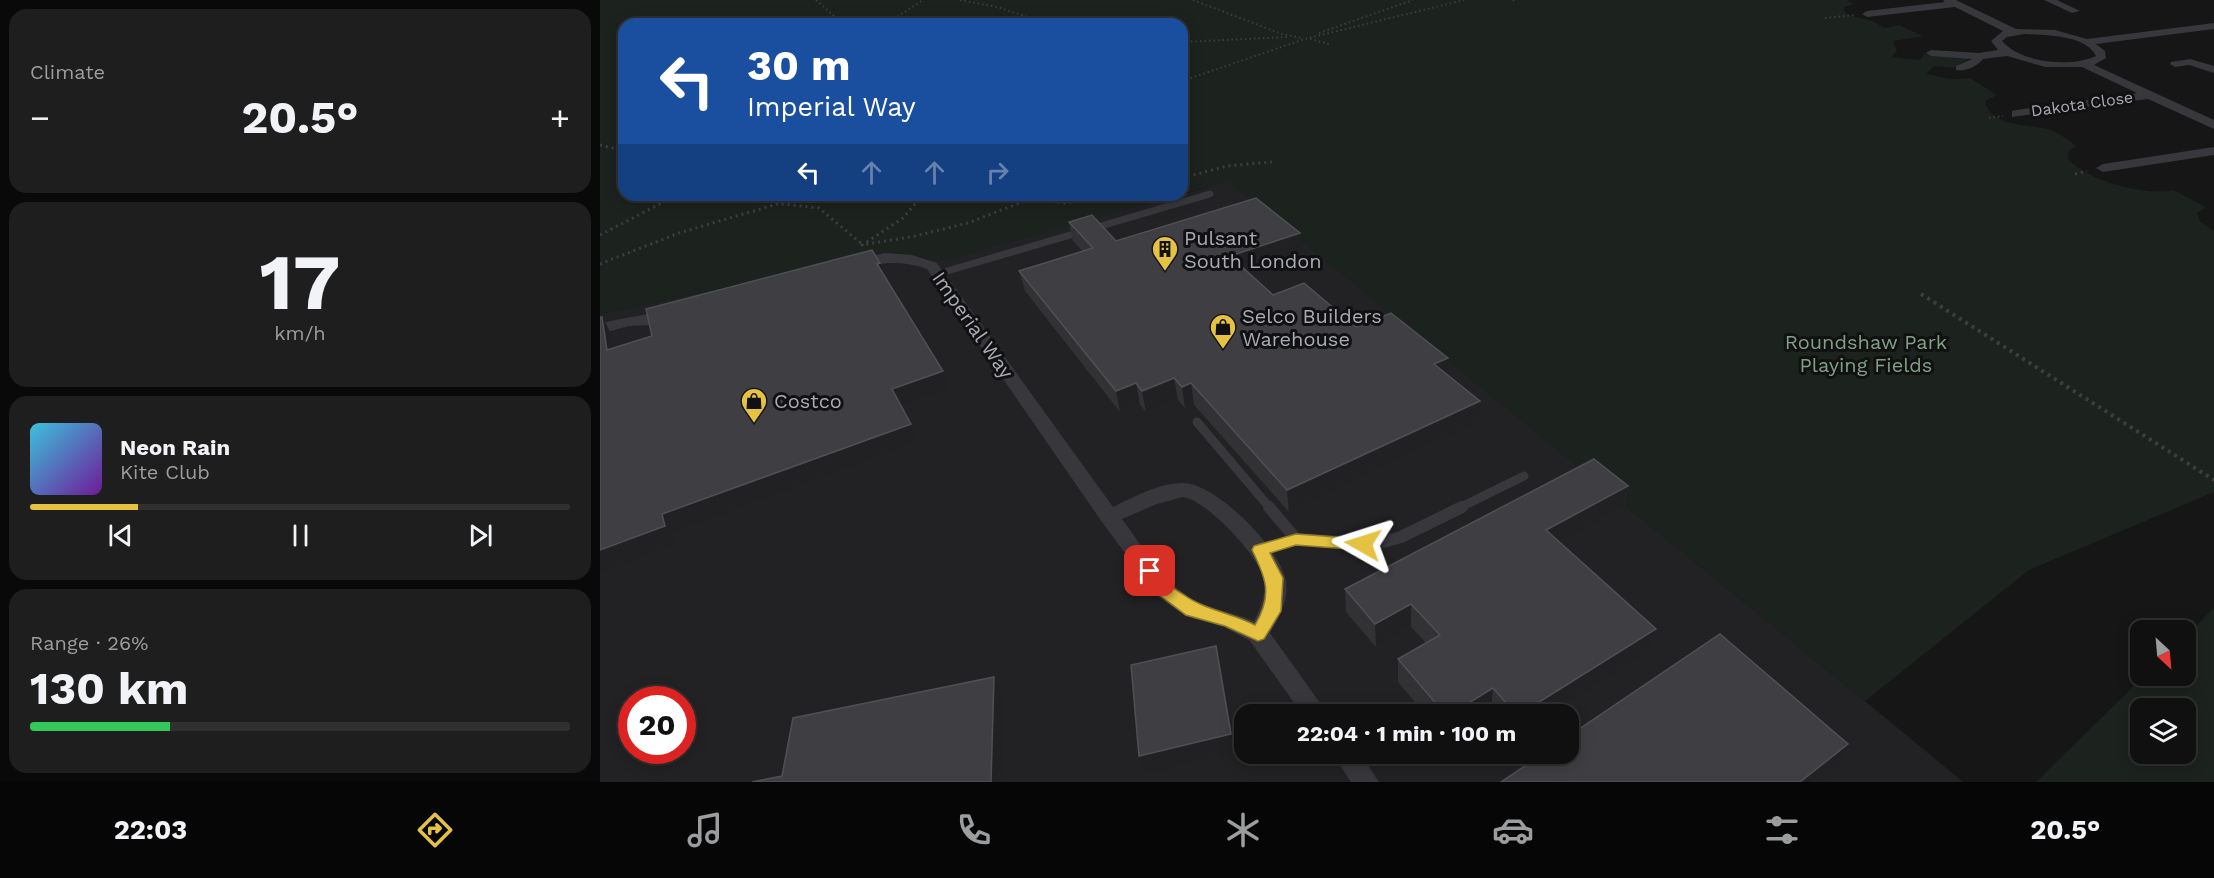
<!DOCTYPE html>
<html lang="en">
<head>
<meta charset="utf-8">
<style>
	body { margin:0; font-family:"Work Sans",sans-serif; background:#1e1e1f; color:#f1f3f6; height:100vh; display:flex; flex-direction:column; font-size:22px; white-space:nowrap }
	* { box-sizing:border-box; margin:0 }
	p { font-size:20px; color:#9c9d9f }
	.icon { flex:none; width:33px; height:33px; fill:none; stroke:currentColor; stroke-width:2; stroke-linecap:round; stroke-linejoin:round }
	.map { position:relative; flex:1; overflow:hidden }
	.panel { display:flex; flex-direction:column; gap:9px; padding:9px; background:#090909; width:600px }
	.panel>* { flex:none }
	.banner { position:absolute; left:18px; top:18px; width:570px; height:183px; border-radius:18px; box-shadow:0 3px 15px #0003,0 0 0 2px #303031; background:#1a4fa0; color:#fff; overflow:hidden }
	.needle { width:39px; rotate:154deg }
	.fabs { position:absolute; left:1530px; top:620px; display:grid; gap:12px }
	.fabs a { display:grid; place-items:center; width:66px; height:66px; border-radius:12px; background:#101011; box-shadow:0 3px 15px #0003,0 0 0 2px #303031; font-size:30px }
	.speed { position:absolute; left:18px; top:686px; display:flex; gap:12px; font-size:30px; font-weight:700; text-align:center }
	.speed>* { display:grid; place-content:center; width:78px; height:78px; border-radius:50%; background:#101011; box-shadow:0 3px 15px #0003,0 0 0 2px #303031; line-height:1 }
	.speed .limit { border:9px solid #d22; background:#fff; color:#111 }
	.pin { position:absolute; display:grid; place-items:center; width:51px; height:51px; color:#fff; margin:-26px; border-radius:12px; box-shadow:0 3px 9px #0006 }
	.me { position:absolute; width:66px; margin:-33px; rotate:276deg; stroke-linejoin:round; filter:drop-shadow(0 0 4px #0008) }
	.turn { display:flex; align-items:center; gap:21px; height:126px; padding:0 30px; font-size:27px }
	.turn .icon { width:78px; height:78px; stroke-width:2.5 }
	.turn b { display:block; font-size:42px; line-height:51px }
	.lanes { display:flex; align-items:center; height:57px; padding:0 30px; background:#0003; justify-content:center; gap:30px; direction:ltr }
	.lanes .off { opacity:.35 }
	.big { font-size:45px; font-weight:700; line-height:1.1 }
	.panel .tile { flex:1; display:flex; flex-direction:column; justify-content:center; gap:9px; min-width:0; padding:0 21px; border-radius:18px; background:#1e1e1f }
	.panel .dial { align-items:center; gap:0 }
	.dial b { font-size:78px; line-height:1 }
	.song { display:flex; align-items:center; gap:18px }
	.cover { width:72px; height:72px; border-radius:9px; background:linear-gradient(135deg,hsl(190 70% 55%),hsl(280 70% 35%)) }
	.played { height:6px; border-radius:3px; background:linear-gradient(90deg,#e5c241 20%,#303031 20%) }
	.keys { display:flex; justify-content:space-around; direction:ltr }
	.heat { display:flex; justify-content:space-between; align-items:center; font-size:33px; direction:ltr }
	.charge { height:9px; border-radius:4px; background:linear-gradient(90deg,#34c759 26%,#303031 0) }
	.trip { position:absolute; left:634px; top:704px; width:345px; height:60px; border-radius:18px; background:#101011; box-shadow:0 3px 15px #0003,0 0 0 2px #303031; font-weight:700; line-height:60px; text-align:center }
	.tabs { display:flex; height:96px; justify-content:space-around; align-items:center; background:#060607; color:#9c9d9f }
	.tabs .icon { width:42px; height:42px }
	.tabs .selected { color:#e5c241 }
	.tabs b { font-size:27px; color:#f1f3f6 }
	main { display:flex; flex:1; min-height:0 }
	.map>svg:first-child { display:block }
</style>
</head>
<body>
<main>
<section class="panel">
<div class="tile"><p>Climate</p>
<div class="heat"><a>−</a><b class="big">20.5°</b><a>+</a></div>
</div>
<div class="tile dial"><b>17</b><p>km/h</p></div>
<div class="tile">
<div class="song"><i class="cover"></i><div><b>Neon Rain</b><p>Kite Club</p></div></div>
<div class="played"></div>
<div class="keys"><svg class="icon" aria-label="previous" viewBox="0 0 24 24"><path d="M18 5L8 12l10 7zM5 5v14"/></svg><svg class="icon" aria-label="pause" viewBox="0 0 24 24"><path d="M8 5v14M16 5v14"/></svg><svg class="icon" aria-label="next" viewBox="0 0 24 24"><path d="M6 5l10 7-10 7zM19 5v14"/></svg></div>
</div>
<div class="tile"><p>Range · 26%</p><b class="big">130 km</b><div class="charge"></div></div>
</section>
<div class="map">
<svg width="1614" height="782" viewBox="0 0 1614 782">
	<rect width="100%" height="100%" fill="#161617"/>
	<path fill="#222224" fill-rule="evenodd" d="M628 180 1265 701 1363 782H0V314L291 252 582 195ZM32 699H82V750H32ZM645 714H969V753H645Z"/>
	<g fill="#1c221e" fill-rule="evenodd">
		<path d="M0 0H1247L1254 4 1245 7 1244 11 1248 15 1272 21 1285 28 1299 25 1323 36 1293 41 1297 50 1292 57 1320 60 1324 54 1369 58 1354 68 1334 66 1326 74 1352 79 1370 78 1397 95 1385 101C1390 127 1428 124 1447 129 1457 131 1468 140 1477 146L1469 151 1468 158C1483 180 1548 197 1573 190L1606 207 1597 213 1600 222 1614 231V492L1429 570 1265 701 628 181 582 194V24H24V195H578L343 261 291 252 0 314Z"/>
		<path d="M1614 608V782H1436L1545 675H1586V636ZM1540 708H1586V753H1540Z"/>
	</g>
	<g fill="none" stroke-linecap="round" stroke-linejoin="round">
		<g stroke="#3d3e43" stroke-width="2" stroke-dasharray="1.5 3" stroke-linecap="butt">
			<path d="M216 0 243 24"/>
			<path d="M360 0 397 7 450 24"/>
			<path d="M593 0 682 34 702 38"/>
			<path d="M913 0 917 2"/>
			<path d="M1225 18 1255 15"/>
			<path d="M286 24 323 0"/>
			<path d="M719 33 813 0"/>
			<path d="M710 39 732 45"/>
			<path d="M582 42 688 37"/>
			<path d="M582 81 705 39 864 0"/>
			<path d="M1389 118 1403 116"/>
		</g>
		<g stroke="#3d3e43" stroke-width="3" stroke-dasharray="2 4" stroke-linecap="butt">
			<path d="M0 145 24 151"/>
			<path d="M1475 174 1487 171"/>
			<path d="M582 178 627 166 672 162"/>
			<path d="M153 195 182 204 219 208 263 245"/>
			<path d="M323 195 303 218 262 245 315 236 368 223 430 199 465 203 511 195"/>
			<path d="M0 235 77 195"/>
			<path d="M0 264 79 233 208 195"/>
		</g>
		<path stroke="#3d3e43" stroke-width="4" stroke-dasharray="3 4.5" stroke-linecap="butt" d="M1321 294 1614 480"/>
		<path stroke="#37373c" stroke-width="7" d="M337 274 610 194"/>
		<g stroke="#37373c" stroke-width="9">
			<path d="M597 422 670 508"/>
			<path d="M859 508 924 476"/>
		</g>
		<g stroke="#37373c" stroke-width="12">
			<path d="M669 507 696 539"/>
			<path d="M660 550 696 539 776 544 801 537 862 507"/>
		</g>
		<g fill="#37373c" fill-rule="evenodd">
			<path d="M1343 0H1356L1416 29 1455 30 1487 39 1614 23V29L1496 44 1505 51 1506 58 1494 65 1614 120V129L1548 99 1412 117V111L1416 110 1537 93 1482 67H1445L1407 56 1383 59C1378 66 1365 72 1356 70V66L1372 59 1331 56 1326 53 1331 50 1379 53 1398 50 1391 41 1403 31 1355 7 1267 17 1262 14 1267 11 1345 2ZM1425 34C1445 35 1486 35 1496 56 1470 68 1421 63 1402 41L1407 37Z"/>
			<path d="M1444 0H1457L1480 11 1472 13Z"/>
			<path d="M1590 59 1614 66V73L1589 65 1575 67 1570 64 1571 62Z"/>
			<path d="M1614 147V155L1503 172 1496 168 1503 164Z"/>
			<path d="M285 253 312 255 337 263 513 507C534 497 559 483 583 483 616 483 681 549 686 581 689 600 679 617 670 633L728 714H702L650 641 624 627 585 616 556 595 502 522 327 269C302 260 280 262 255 269L247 264 250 261ZM583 497C606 500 657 554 663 577 667 592 661 608 654 621 636 613 618 611 601 603 567 589 544 548 522 519L557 504Z"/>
			<path d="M72 309 80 314 78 317 50 325 29 326 0 334V324C24 317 48 315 72 309Z"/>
			<path d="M732 753H760L779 782H751Z"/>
		</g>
	</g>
	<g fill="#323235">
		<path d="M469 222 516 241 702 253 647 271 673 295 756 327 847 375 879 423 689 512 594 405 585 408 578 400 546 412 540 405 520 412 425 291 419 271 482 251 473 241Z"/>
		<path d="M1028 486 1024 508 961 543 1056 629 1051 652 953 714H894L891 711 887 714H825L798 682V659L826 643 811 627 776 647 746 612 745 589Z"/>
	</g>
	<g fill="#212123">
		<path d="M700 233 702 253 632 276 630 256Z"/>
		<path d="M280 263 286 279 277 264Z"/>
		<path d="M2 317 11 333 16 366 7 350Z"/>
		<path d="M848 358 847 379 834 364Z"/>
		<path d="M343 371 349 388 298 406 292 389Z"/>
		<path d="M574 378 578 400 546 412 542 391Z"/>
		<path d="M536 383 540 405 520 412 516 391Z"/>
		<path d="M591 383 594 405 585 408 582 387Z"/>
		<path d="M880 401 879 423 689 512 687 490Z"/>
		<path d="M311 424 318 441 73 532 75 544 0 573V550L62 514Z"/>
		<path d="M1028 486 1024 508 943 553 946 530Z"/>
		<path d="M811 604V627L776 647 775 624Z"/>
		<path d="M1056 629 1051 652 953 714H920Z"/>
		<path d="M616 646 634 752 543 774 539 756Z"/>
		<path d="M394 677 403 700 401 782H391Z"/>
		<path d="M893 688 891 711 887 714H851Z"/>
		<path d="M1248 744 1238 767 1219 782H1200Z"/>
	</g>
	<g fill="#3f3f43" stroke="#4f5055" stroke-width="1.5">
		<path d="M656 198 700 233 630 256 673 295 704 283 756 327 791 313 848 358 834 364 880 401 687 490 591 383 582 387 574 378 542 391 536 383 516 391 419 271 493 248 469 222 492 215 516 241Z"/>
		<path d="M272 250 280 263 277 264 343 371 292 389 311 424 62 514 65 526 0 550V317H2L7 350 52 336 46 309Z"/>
		<path d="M994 459 1028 486 946 530 1056 629 920 714H916L893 688 851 714H845L798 659 840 635 811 604 775 624 745 589Z"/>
		<path d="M1120 634 1248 744 1200 782H901L944 753H969V736Z"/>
		<path d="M616 646 631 734 539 756 531 665Z"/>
		<path d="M394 677 391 782H152L182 776 193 718Z"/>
	</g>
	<path fill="#e5c241" stroke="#957e2a" stroke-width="1.5" d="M696 534 763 539 769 540 771 544 769 549 763 550 696 545 670 553 683 578 681 611 664 639 658 641 625 626 586 615 558 594 542 571 544 567C558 563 561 575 569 584 573 588 579 592 584 595 605 610 632 613 655 625 673 595 666 578 652 550L654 546Z"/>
	<defs>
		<g id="building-pin" transform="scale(1.35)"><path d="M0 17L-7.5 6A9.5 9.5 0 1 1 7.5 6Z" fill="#e5c241" stroke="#111112"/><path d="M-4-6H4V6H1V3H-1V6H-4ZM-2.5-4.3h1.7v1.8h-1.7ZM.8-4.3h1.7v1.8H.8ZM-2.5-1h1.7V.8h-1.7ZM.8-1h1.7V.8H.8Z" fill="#111"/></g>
		<g id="shop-pin" transform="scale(1.35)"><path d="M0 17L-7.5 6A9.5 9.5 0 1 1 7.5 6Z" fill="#e5c241" stroke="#111112"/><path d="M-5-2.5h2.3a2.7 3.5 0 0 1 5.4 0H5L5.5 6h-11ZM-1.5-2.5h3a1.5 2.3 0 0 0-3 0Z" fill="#111"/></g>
	</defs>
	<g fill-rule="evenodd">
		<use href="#building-pin" x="565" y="249"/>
		<use href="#shop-pin" x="623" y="327"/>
		<use href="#shop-pin" x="154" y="401"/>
	</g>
	<g text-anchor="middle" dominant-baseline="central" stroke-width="6" stroke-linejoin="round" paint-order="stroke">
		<g font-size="16" fill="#a9abb7" stroke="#111112">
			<text transform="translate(1482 104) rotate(-8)">Dakota Close</text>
		</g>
		<g font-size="20" fill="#a9abb7" stroke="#111112" text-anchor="start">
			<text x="584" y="238">Pulsant<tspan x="584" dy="23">South London</tspan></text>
			<text x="642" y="316">Selco Builders<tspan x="642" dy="23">Warehouse</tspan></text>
			<text x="174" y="401">Costco</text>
		</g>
		<g font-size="20" fill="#a9abb7" stroke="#111112">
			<text transform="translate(373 325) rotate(55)">Imperial Way</text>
		</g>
		<g font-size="20" fill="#81a087" stroke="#111112">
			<text x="1266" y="342">Roundshaw Park<tspan x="1266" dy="23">Playing Fields</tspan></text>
		</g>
	</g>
</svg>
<div class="fabs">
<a><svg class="needle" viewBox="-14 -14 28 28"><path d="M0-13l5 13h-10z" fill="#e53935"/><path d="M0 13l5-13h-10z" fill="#9c9d9f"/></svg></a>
<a><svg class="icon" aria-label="layers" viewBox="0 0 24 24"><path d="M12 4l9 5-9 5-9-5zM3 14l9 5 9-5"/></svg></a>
</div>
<div class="speed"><div class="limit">20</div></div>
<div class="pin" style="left:550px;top:571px;background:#d93025"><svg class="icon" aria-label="arrive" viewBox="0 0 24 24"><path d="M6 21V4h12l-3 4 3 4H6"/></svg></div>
<svg class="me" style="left:763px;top:544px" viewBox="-20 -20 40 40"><path d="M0-17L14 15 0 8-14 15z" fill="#e5c241" stroke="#fff" stroke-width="4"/></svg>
<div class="trip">22:04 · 1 min · 100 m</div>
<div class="banner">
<div class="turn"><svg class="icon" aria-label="left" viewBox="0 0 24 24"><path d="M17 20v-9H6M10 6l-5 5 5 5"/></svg><div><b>30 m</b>Imperial Way</div></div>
<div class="lanes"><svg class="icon" aria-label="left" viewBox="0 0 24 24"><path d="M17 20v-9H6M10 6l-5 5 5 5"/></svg><svg class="icon off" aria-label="ahead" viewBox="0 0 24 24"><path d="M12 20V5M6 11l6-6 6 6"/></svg><svg class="icon off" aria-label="ahead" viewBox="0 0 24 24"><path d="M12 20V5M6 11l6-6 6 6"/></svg><svg class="icon off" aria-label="right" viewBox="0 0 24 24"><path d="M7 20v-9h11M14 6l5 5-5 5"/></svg></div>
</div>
</div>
</main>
<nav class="tabs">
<b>22:03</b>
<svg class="icon selected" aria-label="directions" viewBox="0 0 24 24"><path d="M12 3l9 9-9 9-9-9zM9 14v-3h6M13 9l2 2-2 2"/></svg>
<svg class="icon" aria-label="music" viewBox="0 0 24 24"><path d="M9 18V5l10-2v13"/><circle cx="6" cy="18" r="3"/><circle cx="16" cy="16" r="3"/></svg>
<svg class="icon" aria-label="phone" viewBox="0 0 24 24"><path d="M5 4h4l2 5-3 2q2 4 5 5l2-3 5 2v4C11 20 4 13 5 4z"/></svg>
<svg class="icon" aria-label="climate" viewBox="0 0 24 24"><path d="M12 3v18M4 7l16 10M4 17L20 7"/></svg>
<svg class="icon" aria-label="car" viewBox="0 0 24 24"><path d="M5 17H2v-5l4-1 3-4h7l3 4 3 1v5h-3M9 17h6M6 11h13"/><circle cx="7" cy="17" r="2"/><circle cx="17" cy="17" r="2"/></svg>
<svg class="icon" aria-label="filters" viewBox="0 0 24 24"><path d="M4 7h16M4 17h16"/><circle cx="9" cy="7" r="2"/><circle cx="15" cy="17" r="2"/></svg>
<b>20.5°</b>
</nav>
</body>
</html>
